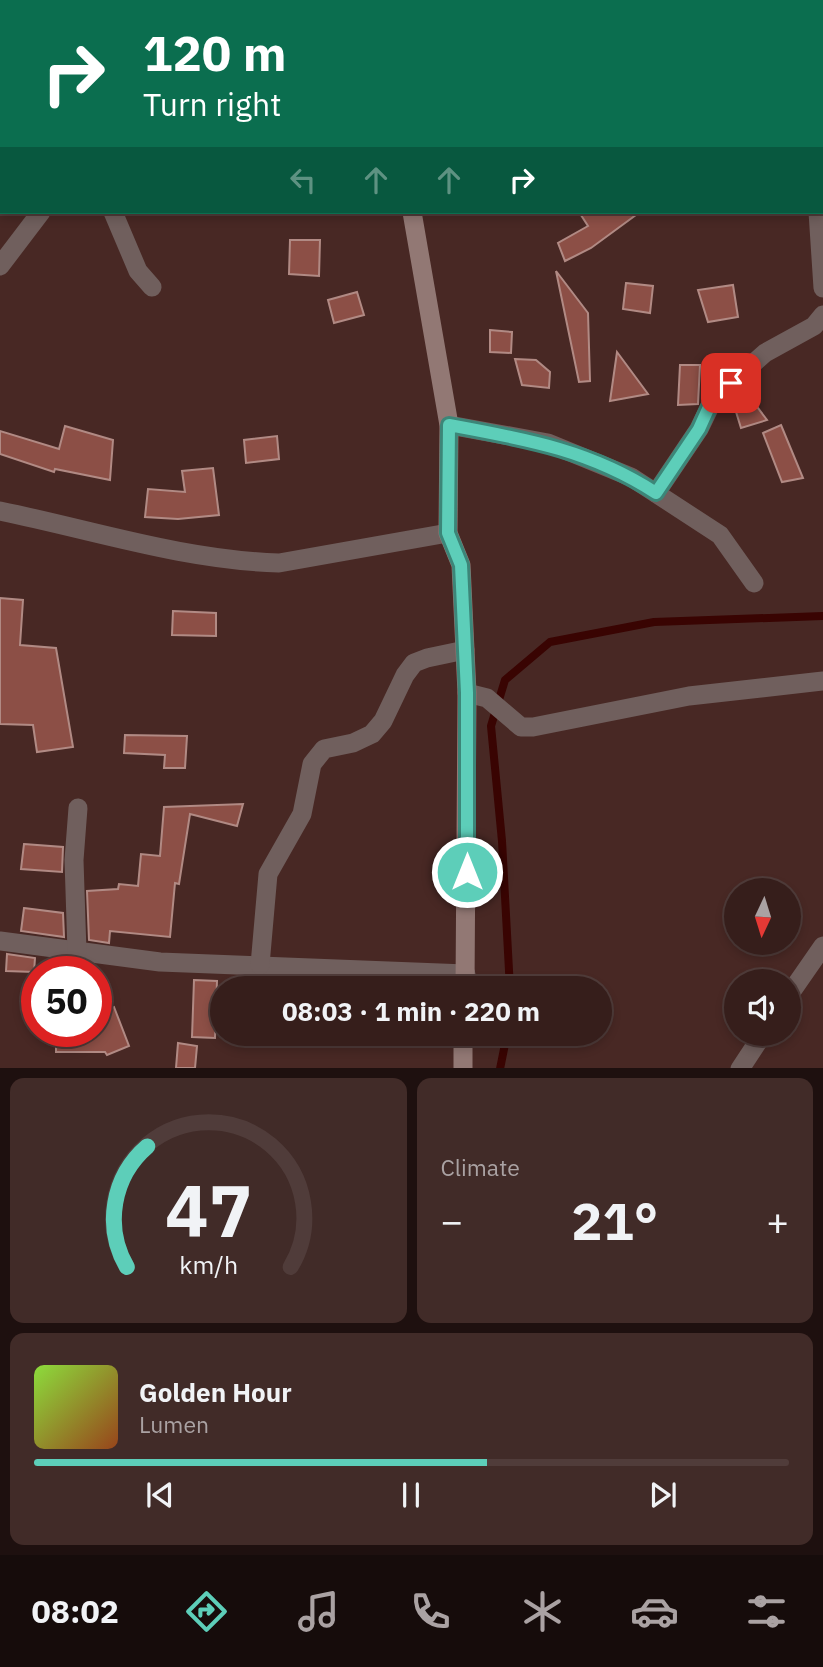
<!DOCTYPE html>
<html lang="en">
<head>
<meta charset="utf-8">
<style>
	body { margin:0; font-family:"IBM Plex Sans",sans-serif; background:#412b28; color:#f1f3f6; height:100vh; display:flex; flex-direction:column; font-size:26px; white-space:nowrap }
	* { box-sizing:border-box; margin:0 }
	p { font-size:23px; color:#aaa2a3 }
	.icon { flex:none; width:38px; height:38px; fill:none; stroke:currentColor; stroke-width:2; stroke-linecap:round; stroke-linejoin:round }
	.map { position:relative; height:1068px; overflow:hidden }
	.sheet { display:flex; flex-direction:column; gap:10px; padding:10px; background:#1e100f; flex:1 }
	.sheet>* { flex:none }
	.guide { position:absolute; left:0px; top:0px; width:824px; height:214px; box-shadow:0 4px 10px #0003,0 0 0 2px #503c3a; background:#0b6e4f; color:#fff; overflow:hidden }
	.needle { width:46px; rotate:184deg }
	.controls { position:absolute; left:724px; top:878px; display:grid; gap:14px }
	.controls a { display:grid; place-items:center; width:77px; height:77px; border-radius:50%; background:#361e1b; box-shadow:0 4px 10px #0003,0 0 0 2px #503c3a; font-size:35px }
	.speed { position:absolute; left:21px; top:956px; display:flex; gap:14px; font-size:35px; font-weight:700; text-align:center }
	.speed>* { display:grid; place-content:center; width:91px; height:91px; border-radius:50%; background:#361e1b; box-shadow:0 4px 10px #0003,0 0 0 2px #503c3a; line-height:1 }
	.speed .limit { border:10px solid #d22; background:#fff; color:#111 }
	.pin { position:absolute; display:grid; place-items:center; width:60px; height:60px; color:#fff; margin:-30px; border-radius:14px; box-shadow:0 4px 10px #0006 }
	.me { position:absolute; width:77px; margin:-38px; rotate:0deg; stroke-linejoin:round; filter:drop-shadow(0 0 5px #0008) }
	.turn { display:flex; align-items:center; gap:24px; height:147px; padding:0 28px; font-size:32px }
	.turn .icon { width:91px; height:91px; stroke-width:2.5 }
	.turn b { display:block; font-size:49px; line-height:60px }
	.lanes { display:flex; align-items:center; height:66px; padding:0 28px; background:#0003; justify-content:center; gap:35px; direction:ltr }
	.lanes .off { opacity:.35 }
	.big { font-size:52px; font-weight:800; line-height:1.1 }
	.sheet .widget { flex:1; display:flex; flex-direction:column; justify-content:center; gap:10px; min-width:0; padding:0 24px; border-radius:14px; background:#412b28 }
	.sheet .dial { align-items:center; gap:0 }
	.dial svg { height:182px; overflow:visible; fill:none; stroke:#503c3a; stroke-width:7; stroke-linecap:round; text-anchor:middle }
	.dial text { fill:#f1f3f6; stroke:none }
	.song { display:flex; align-items:center; gap:21px }
	.cover { width:84px; height:84px; border-radius:10px; background:linear-gradient(135deg,hsl(90 70% 55%),hsl(20 70% 35%)) }
	.played { height:7px; border-radius:4px; background:linear-gradient(90deg,#5dceb9 60%,#503c3a 60%) }
	.keys { display:flex; justify-content:space-around; direction:ltr }
	.heat { display:flex; justify-content:space-between; align-items:center; font-size:38px; direction:ltr }
	.sheet .tiles { flex:1; display:grid; gap:10px; grid-template-columns:1fr 1fr }
	.widget:last-child { grid-column:span 2 }
	.trip { position:absolute; left:210px; top:976px; width:402px; height:70px; border-radius:35px; background:#361e1b; box-shadow:0 4px 10px #0003,0 0 0 2px #503c3a; font-weight:800; line-height:70px; text-align:center }
	.dock { display:flex; height:112px; justify-content:space-around; align-items:center; background:#160c0b; color:#aaa2a3 }
	.dock .icon { width:49px; height:49px }
	.dock .on { color:#5dceb9 }
	.dock b { font-size:32px; color:#f1f3f6 }
	.map>svg:first-child { display:block }
</style>
</head>
<body>
<div class="map">
<svg width="823" height="1069" viewBox="0 0 823 1069">
	<rect width="100%" height="100%" fill="#482824"/>
	<g fill="none" stroke-linecap="round" stroke-linejoin="round">
		<g stroke="#390402" stroke-width="8">
			<path d="M510 989 502 841 491 726 505 680 550 642 654 622 823 616"/>
			<path d="M500 1069 507 1034"/>
		</g>
	</g>
	<g fill="#8c4f46" stroke="#b18a84" stroke-width="2">
		<path d="M579 212H640L591 248 565 261 558 243 588 226Z"/>
		<path d="M290 240H320L319 276 289 274Z"/>
		<path d="M556 271 588 313 590 381 579 382Z"/>
		<path d="M626 283 653 286 650 313 623 309Z"/>
		<path d="M733 285 738 317 708 322 698 290Z"/>
		<path d="M357 292 364 315 334 323 328 300Z"/>
		<path d="M490 330 512 332 511 353 490 352Z"/>
		<path d="M617 352 648 394 610 401Z"/>
		<path d="M515 359 536 360 550 372 549 388 522 385Z"/>
		<path d="M680 365H700L698 404 678 405Z"/>
		<path d="M746 392 767 420 741 428 733 402Z"/>
		<path d="M781 425 803 478 782 482 763 433Z"/>
		<path d="M65 426 113 440 110 480 55 469 54 472 0 454V431L59 449Z"/>
		<path d="M277 436 279 459 246 463 244 440Z"/>
		<path d="M213 468 219 515 178 519 145 517 148 489 185 492 182 471Z"/>
		<path d="M0 598 23 600 20 645 56 648 73 747 37 752 33 725 0 724Z"/>
		<path d="M173 611 216 613V636L172 635Z"/>
		<path d="M125 735 187 736 185 768H164L165 755 124 753Z"/>
		<path d="M243 804 237 826 190 814 179 884 175 883 170 937 110 931 109 943 89 940 87 891 118 889 119 884 138 886 141 854 160 856 164 807Z"/>
		<path d="M24 844 63 847 62 872 21 869Z"/>
		<path d="M24 908 63 913 64 937 21 931Z"/>
		<path d="M7 954 35 958 34 972 6 971Z"/>
		<path d="M194 980 217 981 215 1038 192 1037Z"/>
		<path d="M114 1007 129 1046 107 1055 105 1052H56V1031H96V1014Z"/>
		<path d="M178 1043 197 1046 195 1068H176Z"/>
	</g>
	<g fill="none" stroke-linecap="round" stroke-linejoin="round">
		<g stroke="#705f5d" stroke-width="19">
			<path d="M113 212 138 271 152 287"/>
			<path d="M818 212 823 288"/>
			<path d="M0 266 41 212"/>
			<path d="M449 425 548 443 631 477 720 535 754 583"/>
			<path d="M656 493 699 429 714 398 765 353 814 326 823 315"/>
			<path d="M0 511C93 530 183 560 279 563L448 533"/>
			<path d="M467 693 487 698 521 727H533L689 696 823 681"/>
			<path d="M0 941 160 962 466 974"/>
			<path d="M77 952 74 860 78 808"/>
			<path d="M260 965 268 874 302 814 312 764 324 749 353 743 372 734 383 721 405 675 414 663 427 658 465 650"/>
			<path d="M789 995 823 946"/>
			<path d="M740 1069 763 1034"/>
		</g>
		<g stroke="#927874" stroke-width="19">
			<path d="M376 0V2"/>
			<path d="M412 212 449 425 448 533 461 565 467 693 465 989"/>
			<path d="M463 1034V1069"/>
		</g>
	</g>
	<g fill="none" stroke-linecap="round" stroke-linejoin="round">
		<g stroke="#3c8678" stroke-width="18">
			<path id="route" d="M467 872V693L461 565 448 533 449 425C525 439 590 450 656 493L699 429 713 398 731 383"/>
		</g>
		<use href="#route" stroke="#5dceb9" stroke-width="12"/>
	</g>
</svg>
<div class="controls">
<a><svg class="needle" viewBox="-14 -14 28 28"><path d="M0-13l5 13h-10z" fill="#e53935"/><path d="M0 13l5-13h-10z" fill="#aaa2a3"/></svg></a>
<a><svg class="icon" aria-label="sound" viewBox="0 0 24 24"><path d="M4 9h4l5-4v14l-5-4H4zM17 9q2 3 0 6"/></svg></a>
</div>
<div class="speed"><div class="limit">50</div></div>
<div class="pin" style="left:731px;top:383px;background:#d93025"><svg class="icon" aria-label="arrive" viewBox="0 0 24 24"><path d="M6 21V4h12l-3 4 3 4H6"/></svg></div>
<svg class="me" style="left:467px;top:872px" viewBox="-20 -20 40 40"><circle r="17" fill="#5dceb9" stroke="#fff" stroke-width="3"/><path d="M0-11L8 9 0 5-8 9z" fill="#fff"/></svg>
<div class="trip">08:03 · 1 min · 220 m</div>
<div class="guide">
<div class="turn"><svg class="icon" aria-label="right" viewBox="0 0 24 24"><path d="M7 20v-9h11M14 6l5 5-5 5"/></svg><div><b>120 m</b>Turn right</div></div>
<div class="lanes"><svg class="icon off" aria-label="left" viewBox="0 0 24 24"><path d="M17 20v-9H6M10 6l-5 5 5 5"/></svg><svg class="icon off" aria-label="ahead" viewBox="0 0 24 24"><path d="M12 20V5M6 11l6-6 6 6"/></svg><svg class="icon off" aria-label="ahead" viewBox="0 0 24 24"><path d="M12 20V5M6 11l6-6 6 6"/></svg><svg class="icon" aria-label="right" viewBox="0 0 24 24"><path d="M7 20v-9h11M14 6l5 5-5 5"/></svg></div>
</div>
</div>
<section class="sheet">
<div class="tiles">
<div class="widget dial"><svg viewBox="0 0 100 80">
<path d="M14 69A42 42 0 1 1 86 69"/>
<path d="M14 69A42 42 0 0 1 23 16" stroke="#5dceb9"/>
<text x="50" y="56" font-size="32" font-weight="700">47</text>
<text x="50" y="72" font-size="11">km/h</text>
</svg></div>
<div class="widget"><p>Climate</p>
<div class="heat"><a>−</a><b class="big">21°</b><a>+</a></div>
</div>
<div class="widget">
<div class="song"><i class="cover"></i><div><b>Golden Hour</b><p>Lumen</p></div></div>
<div class="played"></div>
<div class="keys"><svg class="icon" aria-label="previous" viewBox="0 0 24 24"><path d="M18 5L8 12l10 7zM5 5v14"/></svg><svg class="icon" aria-label="pause" viewBox="0 0 24 24"><path d="M8 5v14M16 5v14"/></svg><svg class="icon" aria-label="next" viewBox="0 0 24 24"><path d="M6 5l10 7-10 7zM19 5v14"/></svg></div>
</div>
</div>
</section>
<nav class="dock">
<b>08:02</b>
<svg class="icon on" aria-label="directions" viewBox="0 0 24 24"><path d="M12 3l9 9-9 9-9-9zM9 14v-3h6M13 9l2 2-2 2"/></svg>
<svg class="icon" aria-label="music" viewBox="0 0 24 24"><path d="M9 18V5l10-2v13"/><circle cx="6" cy="18" r="3"/><circle cx="16" cy="16" r="3"/></svg>
<svg class="icon" aria-label="phone" viewBox="0 0 24 24"><path d="M5 4h4l2 5-3 2q2 4 5 5l2-3 5 2v4C11 20 4 13 5 4z"/></svg>
<svg class="icon" aria-label="climate" viewBox="0 0 24 24"><path d="M12 3v18M4 7l16 10M4 17L20 7"/></svg>
<svg class="icon" aria-label="car" viewBox="0 0 24 24"><path d="M5 17H2v-5l4-1 3-4h7l3 4 3 1v5h-3M9 17h6M6 11h13"/><circle cx="7" cy="17" r="2"/><circle cx="17" cy="17" r="2"/></svg>
<svg class="icon" aria-label="filters" viewBox="0 0 24 24"><path d="M4 7h16M4 17h16"/><circle cx="9" cy="7" r="2"/><circle cx="15" cy="17" r="2"/></svg>
</nav>
</body>
</html>
